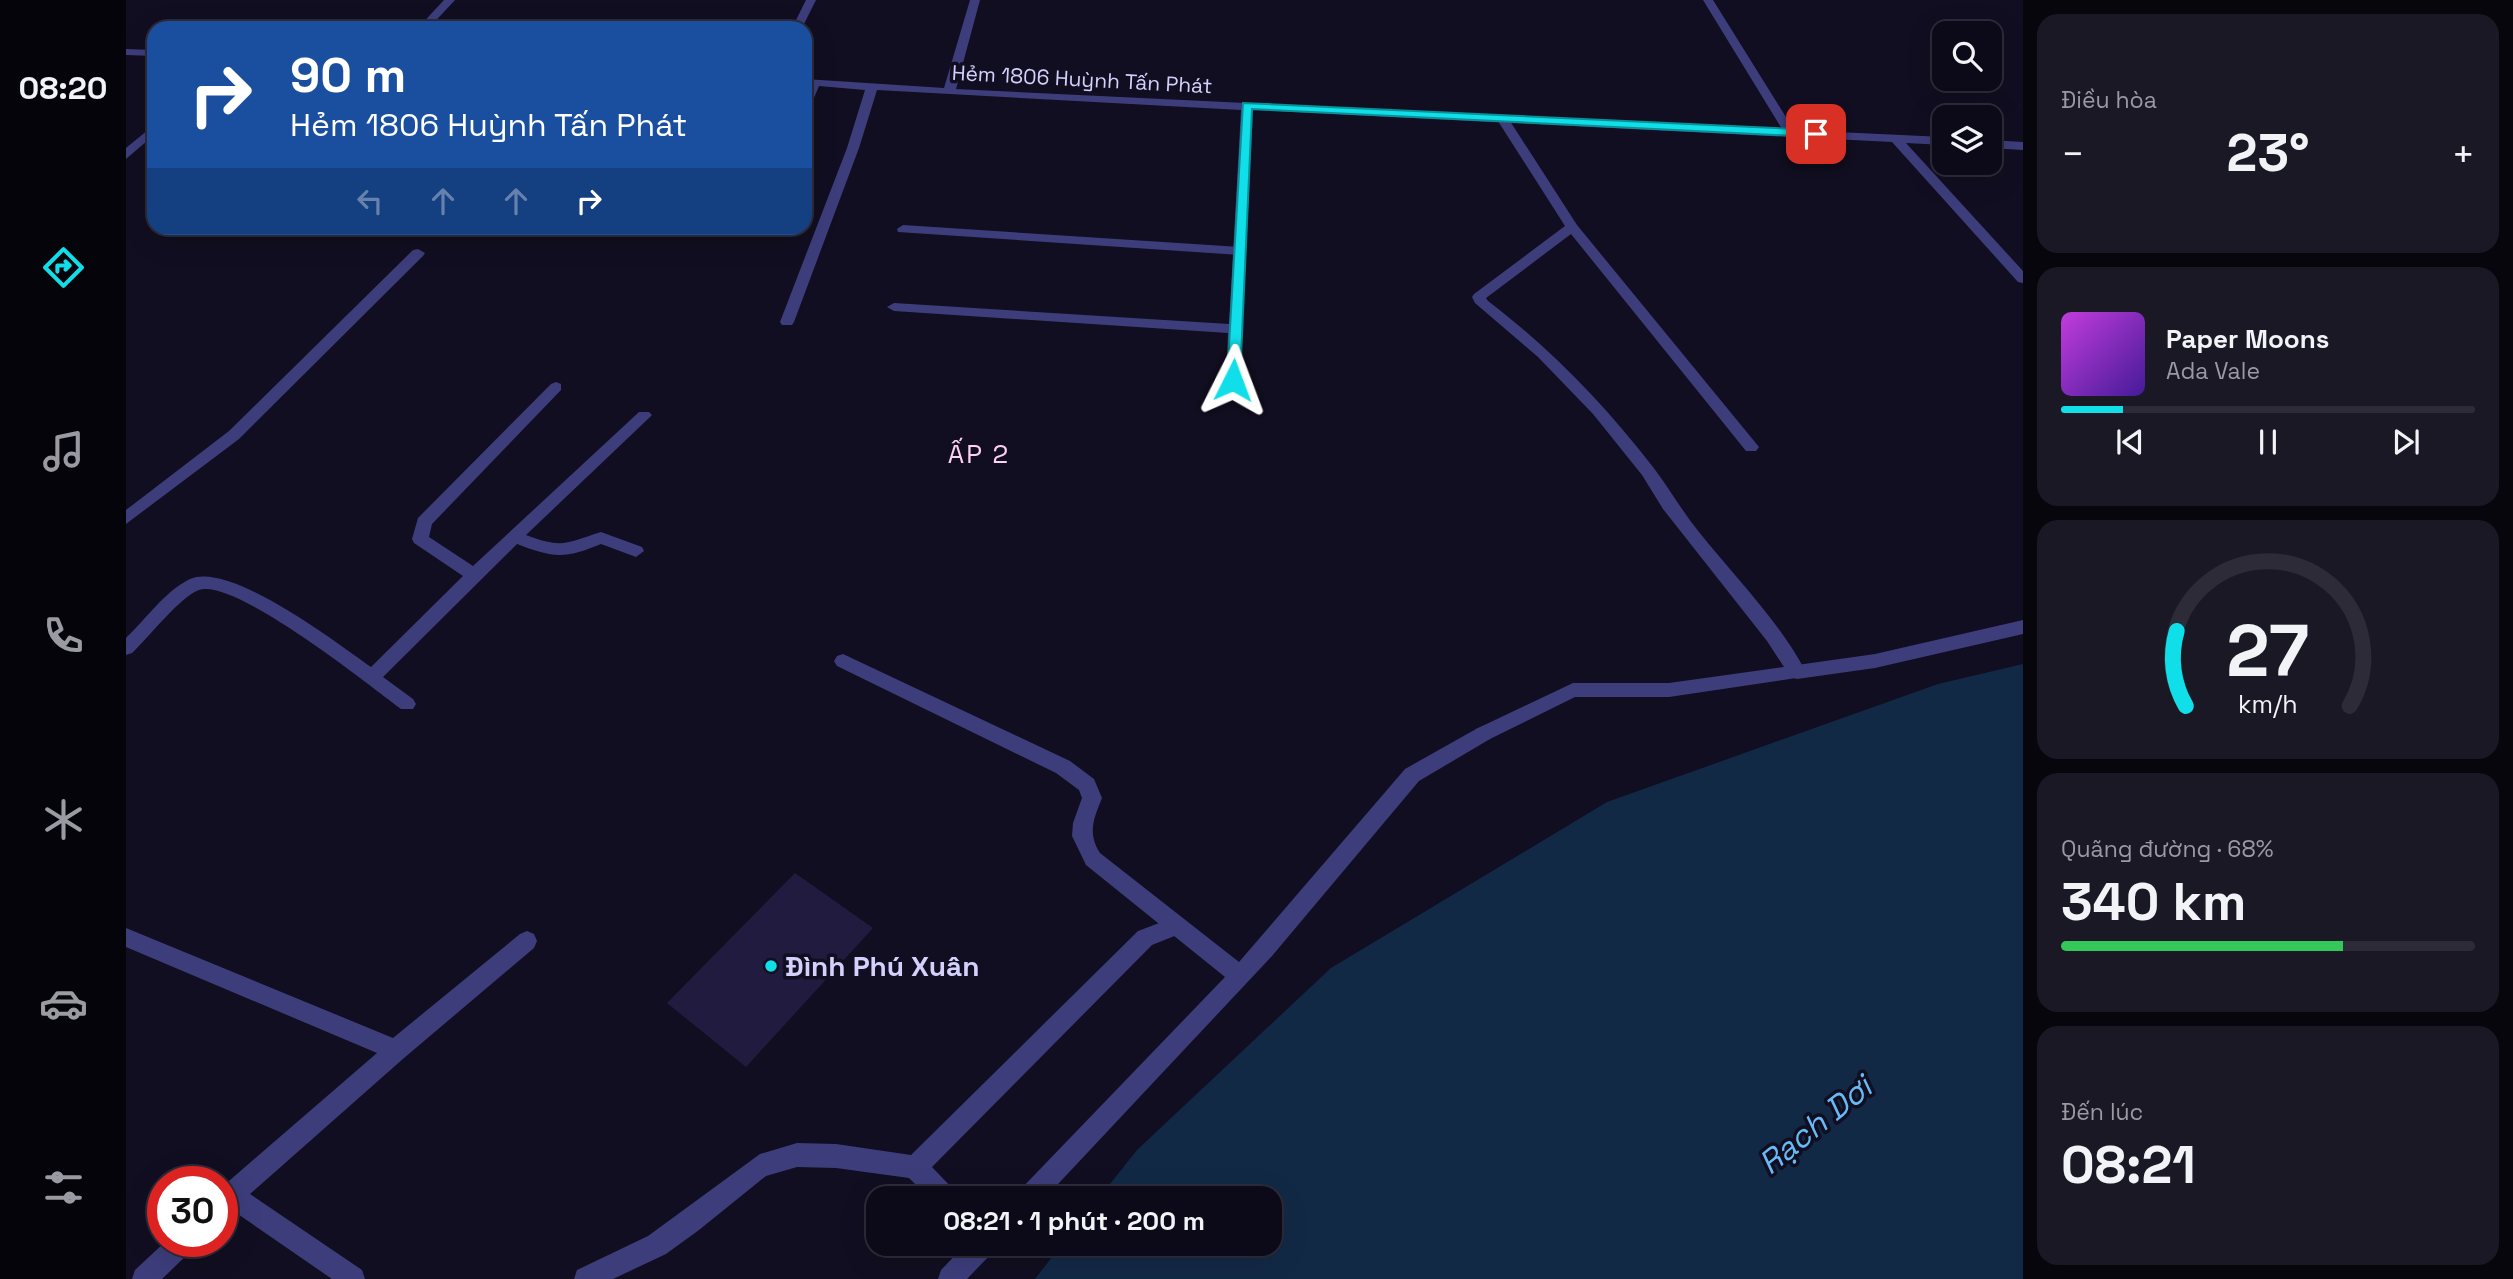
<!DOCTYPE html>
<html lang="vi">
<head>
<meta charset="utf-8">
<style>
	body { margin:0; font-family:"Space Grotesk",sans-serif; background:#1a1825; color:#f1f3f6; height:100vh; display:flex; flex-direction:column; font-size:26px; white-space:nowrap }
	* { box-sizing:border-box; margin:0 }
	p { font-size:23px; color:#9a9aa2 }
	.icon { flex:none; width:38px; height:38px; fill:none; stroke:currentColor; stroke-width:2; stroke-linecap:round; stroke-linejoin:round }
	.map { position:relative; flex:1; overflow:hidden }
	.panel { display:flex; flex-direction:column; gap:14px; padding:14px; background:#07060d; width:490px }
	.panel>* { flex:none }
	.banner { position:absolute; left:21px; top:21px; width:665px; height:214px; border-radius:21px; box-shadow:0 7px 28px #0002,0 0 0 2px #2c2b37; background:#1a4fa0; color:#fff; overflow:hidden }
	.fabs { position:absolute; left:1806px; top:21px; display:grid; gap:14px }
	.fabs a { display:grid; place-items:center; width:70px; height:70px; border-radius:14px; background:#0c0a18; box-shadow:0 7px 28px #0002,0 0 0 2px #2c2b37; font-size:35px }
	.speed { position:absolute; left:21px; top:1166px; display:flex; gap:14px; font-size:35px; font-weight:700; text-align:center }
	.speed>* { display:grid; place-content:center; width:91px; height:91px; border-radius:50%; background:#0c0a18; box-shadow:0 7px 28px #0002,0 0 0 2px #2c2b37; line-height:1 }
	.speed .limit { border:10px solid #d22; background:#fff; color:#111 }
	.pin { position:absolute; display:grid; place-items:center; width:60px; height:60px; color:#fff; margin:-30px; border-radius:14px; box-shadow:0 4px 10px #0006 }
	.me { position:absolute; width:77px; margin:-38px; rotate:3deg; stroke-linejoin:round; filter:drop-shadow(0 0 5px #0008) }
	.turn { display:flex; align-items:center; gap:24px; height:147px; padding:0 28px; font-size:32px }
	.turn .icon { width:91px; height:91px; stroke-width:2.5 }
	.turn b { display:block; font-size:49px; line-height:60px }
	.lanes { display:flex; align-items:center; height:66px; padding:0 28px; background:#0003; justify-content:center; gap:35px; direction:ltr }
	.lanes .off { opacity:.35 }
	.big { font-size:52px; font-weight:700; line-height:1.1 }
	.panel .card { flex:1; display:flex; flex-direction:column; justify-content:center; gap:10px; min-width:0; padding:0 24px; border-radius:21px; background:#1a1825 }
	.panel .dial { align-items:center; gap:0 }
	.dial svg { height:182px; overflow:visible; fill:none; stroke:#2c2b37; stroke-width:7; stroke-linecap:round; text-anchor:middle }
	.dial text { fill:#f1f3f6; stroke:none }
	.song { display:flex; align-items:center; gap:21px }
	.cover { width:84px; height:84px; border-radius:10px; background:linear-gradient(135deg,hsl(290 70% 55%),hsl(260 70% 35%)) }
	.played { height:7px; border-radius:4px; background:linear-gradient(90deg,#10dee8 15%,#2c2b37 15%) }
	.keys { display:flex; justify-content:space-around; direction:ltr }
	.heat { display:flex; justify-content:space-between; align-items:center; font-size:38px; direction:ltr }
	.charge { height:10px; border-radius:5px; background:linear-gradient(90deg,#34c759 68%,#2c2b37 0) }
	.trip { position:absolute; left:740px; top:1186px; width:416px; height:70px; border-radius:21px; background:#0c0a18; box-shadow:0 7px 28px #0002,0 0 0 2px #2c2b37; font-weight:700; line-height:70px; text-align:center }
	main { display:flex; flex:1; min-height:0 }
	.dock { display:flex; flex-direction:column; width:126px; justify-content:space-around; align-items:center; background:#05040a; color:#9a9aa2 }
	.dock .icon { width:49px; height:49px }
	.dock .on { color:#10dee8 }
	.dock b { font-size:32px; color:#f1f3f6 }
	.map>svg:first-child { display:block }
</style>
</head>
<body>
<main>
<nav class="dock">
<b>08:20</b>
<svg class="icon on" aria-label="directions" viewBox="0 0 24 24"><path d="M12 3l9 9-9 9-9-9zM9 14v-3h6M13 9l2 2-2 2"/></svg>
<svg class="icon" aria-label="music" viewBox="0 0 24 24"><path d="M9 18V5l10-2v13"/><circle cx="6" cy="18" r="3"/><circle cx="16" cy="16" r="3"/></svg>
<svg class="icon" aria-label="phone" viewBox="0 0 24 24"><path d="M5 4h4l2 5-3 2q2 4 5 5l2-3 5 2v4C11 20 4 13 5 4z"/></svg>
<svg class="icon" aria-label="climate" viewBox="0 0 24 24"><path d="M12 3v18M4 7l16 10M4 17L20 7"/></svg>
<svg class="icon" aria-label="car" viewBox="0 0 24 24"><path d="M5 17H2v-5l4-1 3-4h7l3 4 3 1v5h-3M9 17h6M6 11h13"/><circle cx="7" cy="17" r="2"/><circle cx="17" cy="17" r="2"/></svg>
<svg class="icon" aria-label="filters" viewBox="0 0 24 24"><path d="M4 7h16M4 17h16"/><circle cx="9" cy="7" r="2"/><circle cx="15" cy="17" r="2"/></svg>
</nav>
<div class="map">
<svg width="1897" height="1279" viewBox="0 0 1897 1279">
	<rect width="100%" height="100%" fill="#100e20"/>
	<path fill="#122946" d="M1897 664V1279H909L936 1244H1144V1199H972L1011 1150 1205 968 1481 802 1812 684Z"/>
	<path fill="#211c3f" d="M669 873 747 928 620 1067 541 1003Z"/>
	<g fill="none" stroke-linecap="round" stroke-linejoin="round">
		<g fill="#3d3d7c" fill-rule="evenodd">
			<path d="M1376 114 1382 118 1451 225 1633 447 1630 451H1620L1445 234 1360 298 1362 301C1425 349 1478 404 1527 467 1543 488 1556 511 1573 532 1609 577 1653 621 1680 672L1677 677 1543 697H1449L1364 739 1357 742 1350 739 1348 734 1350 729 1447 683H1543L1658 667 1641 641 1537 509 1516 475 1467 414 1412 357 1349 303 1346 297 1348 294 1439 226 1370 118Z"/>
			<path d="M777 225 1114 247 1121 251 1114 255 772 232 771 229Z"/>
			<path d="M292 249 299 253 297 256 113 439 0 524V510L103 431 287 250Z"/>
			<path d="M430 382 435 384V390L306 524 303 537 347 566 513 412H523L526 415 523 418 400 535C437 549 440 543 475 532L516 547 518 551 510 557 475 544C439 559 427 558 391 544L257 677 287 699 290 704 287 709H275C243 685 109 578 73 590 55 596 22 638 6 653L0 655V638C20 619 39 591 64 579 104 561 211 643 245 667L337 576 288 543 286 539 292 518 425 384Z"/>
			<path d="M1049 917 1056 919 1059 926 1056 933 1026 945 806 1167 829 1191 833 1199H804L783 1178 710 1168 671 1167 640 1176 573 1230 540 1254 487 1279H448L451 1270 522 1236 634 1154 671 1143 710 1144 785 1155 1012 931Z"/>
		</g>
		<g fill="#3d3d7c" fill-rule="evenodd">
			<path d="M318 0H329L303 28H292Z"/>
			<path d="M680 0H690L676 28H666Z"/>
			<path d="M844 0H854L830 89 1656 129 1577 0H1587L1668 130 1818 137V145L1780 143 1897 271V283L1892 282 1766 142 1127 110 1114 380 1107 385 1100 380 1102 333 768 311 761 307 768 303 1103 324 1115 110 751 90 733 148 668 322 666 325H656L654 322 721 148 739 90 693 86 685 105 679 108 682 86 679 85V79L818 88Z"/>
			<path d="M0 49 28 50V56L0 55Z"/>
			<path d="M28 125V135L0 159V148Z"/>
			<path d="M1864 140 1897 142V150L1864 148Z"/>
			<path d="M1897 620V634L1749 668 1671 679 1665 677 1662 672 1665 667 1671 665 1749 654Z"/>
			<path d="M717 654 944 761 968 779 976 798C968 818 961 833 974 853L1113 962 1279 769 1350 729 1357 726 1364 729 1366 734 1364 739 1293 781 1146 956 918 1199H889L893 1191 1099 977 960 865 946 836 947 823 956 798 953 790 930 773 711 666 708 661 711 656Z"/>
			<path d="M0 928 267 1038 394 934 401 931 408 934 411 941 408 948 278 1058 124 1194 236 1270 239 1279H206L106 1210 96 1215V1187L251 1053 0 947Z"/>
			<path d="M40 1241H69L66 1250 36 1279H6L9 1270Z"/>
			<path d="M840 1244H869L866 1253 841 1279H812L815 1270Z"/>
		</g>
	</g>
	<path fill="#10dee8" stroke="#0a9097" stroke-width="2" d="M1117 103 1690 130 1695 134 1690 137 1126 109 1114 380 1107 384 1101 380Z"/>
	<circle fill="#10dee8" stroke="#100e20" stroke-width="2.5" cx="645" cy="966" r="7"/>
	<g text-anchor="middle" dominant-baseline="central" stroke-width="7" stroke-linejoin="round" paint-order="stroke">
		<g font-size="21" fill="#d3d0fc" stroke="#100e20">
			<text transform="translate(956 79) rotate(3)">Hẻm 1806 Huỳnh Tấn Phát</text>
		</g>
		<g font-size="26" letter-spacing="2" fill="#fcd2ef" stroke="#100e20">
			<text x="853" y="454">ẤP 2</text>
		</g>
		<g font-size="28" font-weight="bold" fill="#d3d0fc" stroke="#100e20" text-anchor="start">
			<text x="659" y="966">Đình Phú Xuân</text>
		</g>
		<g font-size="32" font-style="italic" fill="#66baf5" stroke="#100e20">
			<text transform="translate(1689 1125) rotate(-39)">Rạch Dơi</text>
		</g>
	</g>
</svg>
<div class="fabs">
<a><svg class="icon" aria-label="search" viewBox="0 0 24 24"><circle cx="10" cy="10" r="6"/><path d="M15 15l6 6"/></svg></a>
<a><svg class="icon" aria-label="layers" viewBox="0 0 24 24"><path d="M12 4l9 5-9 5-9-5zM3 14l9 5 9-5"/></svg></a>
</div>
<div class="speed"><div class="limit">30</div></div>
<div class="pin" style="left:1690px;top:134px;background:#d93025"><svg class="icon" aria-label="arrive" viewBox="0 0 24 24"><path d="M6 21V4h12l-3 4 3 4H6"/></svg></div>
<svg class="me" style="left:1107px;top:380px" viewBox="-20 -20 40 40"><path d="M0-17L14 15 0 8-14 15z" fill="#10dee8" stroke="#fff" stroke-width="4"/></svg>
<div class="trip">08:21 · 1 phút · 200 m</div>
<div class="banner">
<div class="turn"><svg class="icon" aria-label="right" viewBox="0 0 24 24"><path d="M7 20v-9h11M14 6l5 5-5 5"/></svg><div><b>90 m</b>Hẻm 1806 Huỳnh Tấn Phát</div></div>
<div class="lanes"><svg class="icon off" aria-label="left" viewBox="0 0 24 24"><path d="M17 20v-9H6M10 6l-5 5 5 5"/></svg><svg class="icon off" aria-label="ahead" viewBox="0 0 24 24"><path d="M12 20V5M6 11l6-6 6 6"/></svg><svg class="icon off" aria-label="ahead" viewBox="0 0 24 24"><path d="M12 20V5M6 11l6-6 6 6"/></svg><svg class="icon" aria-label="right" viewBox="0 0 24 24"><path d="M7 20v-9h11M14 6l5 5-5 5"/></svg></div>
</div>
</div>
<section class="panel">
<div class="card"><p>Điều hòa</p>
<div class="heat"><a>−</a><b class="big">23°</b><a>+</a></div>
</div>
<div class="card">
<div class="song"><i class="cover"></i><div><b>Paper Moons</b><p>Ada Vale</p></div></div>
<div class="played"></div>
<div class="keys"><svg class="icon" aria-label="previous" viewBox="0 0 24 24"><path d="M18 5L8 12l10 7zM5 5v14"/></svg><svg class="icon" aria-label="pause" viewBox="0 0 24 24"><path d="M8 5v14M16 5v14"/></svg><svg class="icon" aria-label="next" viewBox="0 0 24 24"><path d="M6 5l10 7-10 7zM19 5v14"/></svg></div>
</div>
<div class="card dial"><svg viewBox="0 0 100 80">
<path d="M14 69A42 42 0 1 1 86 69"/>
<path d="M14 69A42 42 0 0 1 10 36" stroke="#10dee8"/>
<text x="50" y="56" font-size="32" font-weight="700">27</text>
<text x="50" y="72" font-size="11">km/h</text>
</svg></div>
<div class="card"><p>Quãng đường · 68%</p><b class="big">340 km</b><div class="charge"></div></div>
<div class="card"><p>Đến lúc</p><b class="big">08:21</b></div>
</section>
</main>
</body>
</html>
